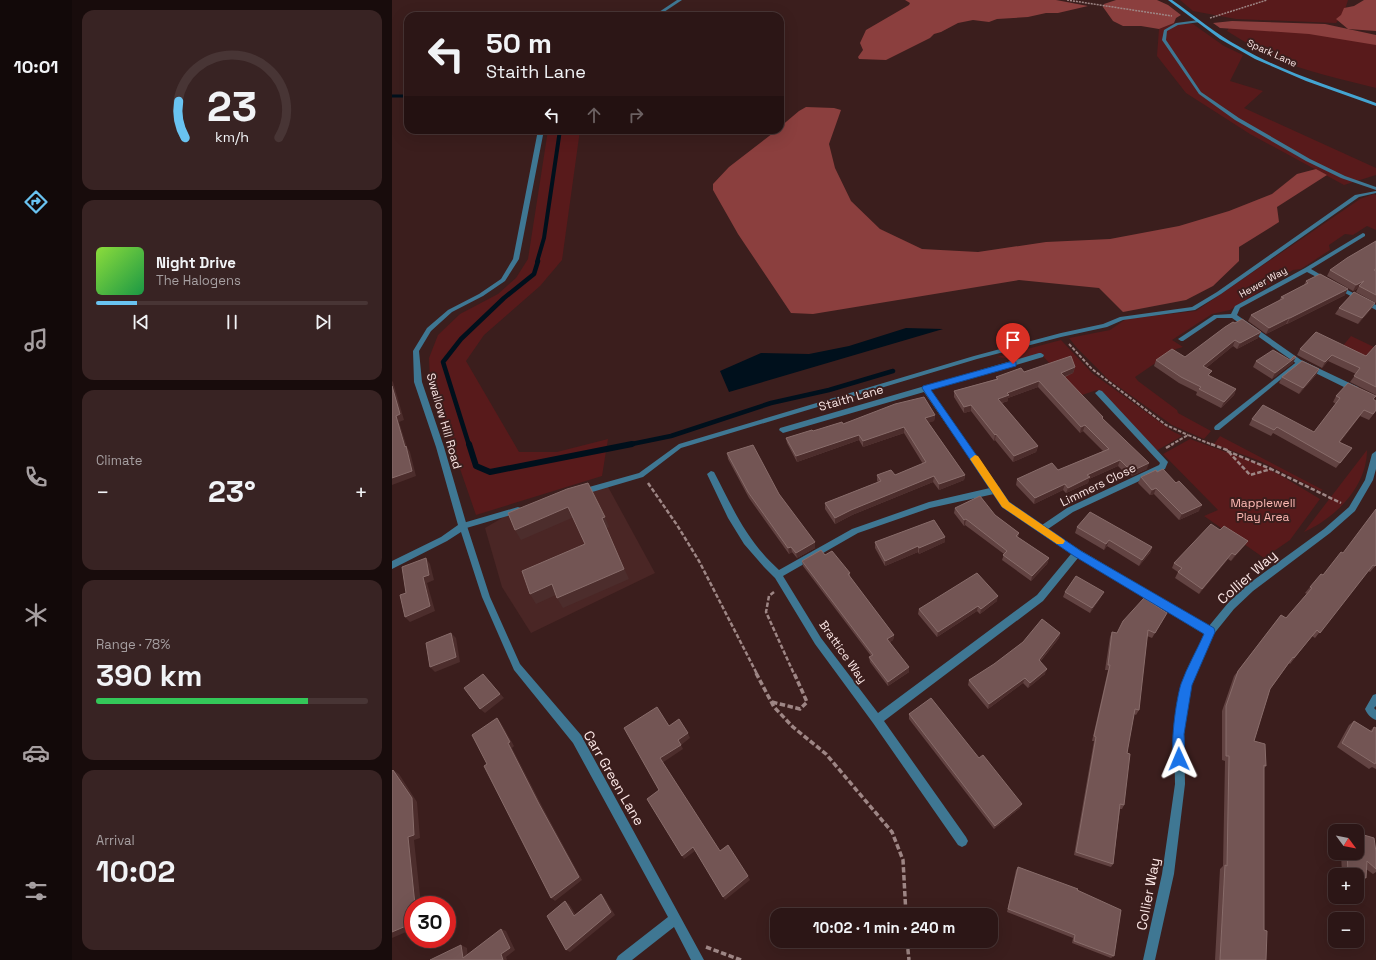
<!DOCTYPE html>
<html lang="en">
<head>
<meta charset="utf-8">
<style>
	body { margin:0; font-family:"Space Grotesk",sans-serif; background:#382323; color:#f1f3f6; height:100vh; display:flex; flex-direction:column; font-size:15px; white-space:nowrap }
	* { box-sizing:border-box; margin:0 }
	p { font-size:13px; color:#a69fa1 }
	.icon { flex:none; width:22px; height:22px; fill:none; stroke:currentColor; stroke-width:2; stroke-linecap:round; stroke-linejoin:round }
	.map { position:relative; flex:1; overflow:hidden }
	.drawer { display:flex; flex-direction:column; gap:10px; padding:10px; background:#180c0c; width:320px }
	.drawer>* { flex:none }
	.guide { position:absolute; left:12px; top:12px; width:380px; height:122px; border-radius:12px; box-shadow:0 4px 16px #0002,0 0 0 1px #483535; background:#2c1616; color:#f1f3f6; overflow:hidden }
	.needle { width:26px; rotate:122deg }
	.fabs { position:absolute; left:936px; top:824px; display:grid; gap:8px }
	.fabs a { display:grid; place-items:center; width:36px; height:36px; border-radius:8px; background:#2c1616; box-shadow:0 4px 16px #0002,0 0 0 1px #483535; font-size:20px }
	.speed { position:absolute; left:12px; top:896px; display:flex; gap:8px; font-size:20px; font-weight:700; text-align:center }
	.speed>* { display:grid; place-content:center; width:52px; height:52px; border-radius:50%; background:#2c1616; box-shadow:0 4px 16px #0002,0 0 0 1px #483535; line-height:1 }
	.speed .limit { border:6px solid #d22; background:#fff; color:#111 }
	.pin { position:absolute; display:grid; place-items:center; width:34px; height:34px; color:#fff; margin:-41px -17px; border-radius:50% 50% 50% 0; rotate:-45deg; box-shadow:0 0 4px #0007 }
	.pin .icon { rotate:45deg }
	.me { position:absolute; width:44px; margin:-22px; rotate:359deg; stroke-linejoin:round; filter:drop-shadow(0 0 3px #0008) }
	.turn { display:flex; align-items:center; gap:14px; height:84px; padding:0 16px; font-size:18px }
	.turn .icon { width:52px; height:52px; stroke-width:2.5 }
	.turn b { display:block; font-size:28px; line-height:34px }
	.lanes { display:flex; align-items:center; height:38px; padding:0 16px; background:#0003; justify-content:center; gap:20px; direction:ltr }
	.lanes .off { opacity:.35 }
	.big { font-size:30px; font-weight:700; line-height:1.1 }
	.drawer .card { flex:1; display:flex; flex-direction:column; justify-content:center; gap:6px; min-width:0; padding:0 14px; border-radius:12px; background:#382323 }
	.drawer .dial { align-items:center; gap:0 }
	.dial svg { height:104px; overflow:visible; fill:none; stroke:#483535; stroke-width:7; stroke-linecap:round; text-anchor:middle }
	.dial text { fill:#f1f3f6; stroke:none }
	.song { display:flex; align-items:center; gap:12px }
	.cover { width:48px; height:48px; border-radius:6px; background:linear-gradient(135deg,hsl(90 70% 55%),hsl(140 70% 35%)) }
	.played { height:4px; border-radius:2px; background:linear-gradient(90deg,#69c3f1 15%,#483535 15%) }
	.keys { display:flex; justify-content:space-around; direction:ltr }
	.heat { display:flex; justify-content:space-between; align-items:center; font-size:22px; direction:ltr }
	.charge { height:6px; border-radius:3px; background:linear-gradient(90deg,#34c759 78%,#483535 0) }
	.trip { position:absolute; left:378px; top:908px; width:228px; height:40px; border-radius:12px; background:#2c1616; box-shadow:0 4px 16px #0002,0 0 0 1px #483535; font-weight:700; line-height:40px; text-align:center }
	main { display:flex; flex:1; min-height:0 }
	.tab-bar { display:flex; flex-direction:column; width:72px; justify-content:space-around; align-items:center; background:#120909; color:#a69fa1 }
	.tab-bar .icon { width:28px; height:28px }
	.tab-bar .selected { color:#69c3f1 }
	.tab-bar b { font-size:18px; color:#f1f3f6 }
	.map>svg:first-child { display:block }
</style>
</head>
<body>
<main>
<nav class="tab-bar">
<b>10:01</b>
<svg class="icon selected" aria-label="directions" viewBox="0 0 24 24"><path d="M12 3l9 9-9 9-9-9zM9 14v-3h6M13 9l2 2-2 2"/></svg>
<svg class="icon" aria-label="music" viewBox="0 0 24 24"><path d="M9 18V5l10-2v13"/><circle cx="6" cy="18" r="3"/><circle cx="16" cy="16" r="3"/></svg>
<svg class="icon" aria-label="phone" viewBox="0 0 24 24"><path d="M5 4h4l2 5-3 2q2 4 5 5l2-3 5 2v4C11 20 4 13 5 4z"/></svg>
<svg class="icon" aria-label="climate" viewBox="0 0 24 24"><path d="M12 3v18M4 7l16 10M4 17L20 7"/></svg>
<svg class="icon" aria-label="car" viewBox="0 0 24 24"><path d="M5 17H2v-5l4-1 3-4h7l3 4 3 1v5h-3M9 17h6M6 11h13"/><circle cx="7" cy="17" r="2"/><circle cx="17" cy="17" r="2"/></svg>
<svg class="icon" aria-label="filters" viewBox="0 0 24 24"><path d="M4 7h16M4 17h16"/><circle cx="9" cy="7" r="2"/><circle cx="15" cy="17" r="2"/></svg>
</nav>
<section class="drawer">
<div class="card dial"><svg viewBox="0 0 100 80">
<path d="M14 69A42 42 0 1 1 86 69"/>
<path d="M14 69A42 42 0 0 1 9 41" stroke="#69c3f1"/>
<text x="50" y="56" font-size="32" font-weight="700">23</text>
<text x="50" y="72" font-size="11">km/h</text>
</svg></div>
<div class="card">
<div class="song"><i class="cover"></i><div><b>Night Drive</b><p>The Halogens</p></div></div>
<div class="played"></div>
<div class="keys"><svg class="icon" aria-label="previous" viewBox="0 0 24 24"><path d="M18 5L8 12l10 7zM5 5v14"/></svg><svg class="icon" aria-label="pause" viewBox="0 0 24 24"><path d="M8 5v14M16 5v14"/></svg><svg class="icon" aria-label="next" viewBox="0 0 24 24"><path d="M6 5l10 7-10 7zM19 5v14"/></svg></div>
</div>
<div class="card"><p>Climate</p>
<div class="heat"><a>−</a><b class="big">23°</b><a>+</a></div>
</div>
<div class="card"><p>Range · 78%</p><b class="big">390 km</b><div class="charge"></div></div>
<div class="card"><p>Arrival</p><b class="big">10:02</b></div>
</section>
<div class="map">
<svg width="984" height="960" viewBox="0 0 984 960">
	<rect width="100%" height="100%" fill="#3b1e1d"/>
	<path fill="#4a2625" d="M215 485 263 573 139 633 110 587 93 528 120 512Z"/>
	<g fill="#581a1b">
		<path d="M788 0H956L952 13 944 23 844 19 801 11Z"/>
		<path d="M782 23 801 24 832 46 851 55 838 81 871 91 852 108 984 168V175L952 185 858 134 794 93 765 56 767 29Z"/>
		<path d="M837 28 917 33 984 44V88C950 79 913 72 881 57 865 50 850 40 835 31Z"/>
		<path d="M156 130H188L170 260 148 286 92 335 74 361 127 452H165L216 439 210 476 84 515 38 382 37 358 46 335 68 314 106 294 124 278 136 259Z"/>
		<path d="M982 194 984 195V230L975 226 961 235 953 234 937 245 938 250 909 269 901 270 838 310 820 314 780 340 791 347 784 349 743 377 746 381 785 410 786 413 819 431 812 439 780 425 716 379 685 348 677 338 718 330 734 319 804 311 968 199Z"/>
		<path d="M959 336 982 347 972 358 950 347Z"/>
		<path d="M669 340 700 373 780 431 790 436 764 451 705 390 687 396 650 355 629 360 605 357Z"/>
		<path d="M828 436 931 490 928 491 868 461 822 444Z"/>
		<path d="M798 439 864 463 888 475 928 499 898 540 872 558 812 516 826 510 771 454Z"/>
		<path d="M975 450C975 487 943 518 912 532Z"/>
	</g>
	<g fill="#8b3f3e">
		<path d="M513 0H664L696 6 666 13H654L636 17 605 19 597 22 581 20 566 23 549 32 542 34 538 38 494 60 467 59 466 57 471 50 468 43 474 30 517 5 518 3Z"/>
		<path d="M724 0H765L776 5 789 15 784 18 782 23 767 29 749 26H731L721 21 711 7 712 4Z"/>
		<path d="M972 0H984V31L956 29 944 19 949 15 952 8 962 6Z"/>
		<path d="M840 21 933 24 984 35V45L917 34 828 28 821 23Z"/>
		<path d="M414 107 442 108 449 110 437 144 443 168 459 201 488 229 530 249 586 252 654 242 718 239 787 226 837 211 880 194 905 174 924 169 935 175 885 207 887 222 847 247V261L821 286 794 300 731 312 707 288 627 280 421 314 399 313 346 234 321 190V184L337 167 385 130H388V127L407 111Z"/>
	</g>
	<path fill="#00101c" d="M514 328 551 329 337 392 328 371 369 353 417 354 457 346Z"/>
	<g fill="none" stroke-linecap="round" stroke-linejoin="round">
		<path stroke="#00101c" stroke-width="3" d="M0 96H16"/>
		<path stroke="#00101c" stroke-width="4" d="M145 262 152 238 168 130"/>
		<g stroke="#00101c" stroke-width="4.5">
			<path d="M77 445 51 362 69 339 112 298 142 274 146 261"/>
			<path d="M235 445 279 436 379 403 437 390 501 371"/>
		</g>
		<path stroke="#00101c" stroke-width="6" d="M77 444 84 466 98 472 240 444"/>
		<g stroke="#9e8685" stroke-width="1.5" stroke-dasharray="2 1" stroke-linecap="butt">
			<path d="M675 0 780 16"/>
			<path d="M818 18 875 0"/>
		</g>
		<g stroke="#9e8685" stroke-width="2" stroke-dasharray="3.5 1.5" stroke-linecap="butt">
			<path d="M677 344 700 369 774 425 796 435"/>
			<path d="M779 445 796 435 821 445"/>
		</g>
		<g stroke="#9e8685" stroke-width="2.5" stroke-dasharray="4.5 2" stroke-linecap="butt">
			<path d="M819 444 835 450 858 475 879 469 949 503"/>
			<path d="M774 448 781 444"/>
			<path d="M835 451 879 469"/>
			<path d="M256 483 285 525 307 561 365 674"/>
			<path d="M382 592 377 596 374 612 402 674"/>
		</g>
		<g stroke="#9e8685" stroke-width="3.5" stroke-dasharray="5.5 2.5" stroke-linecap="butt">
			<path d="M364 673 382 707 401 727 434 754 500 832 511 860 514 915"/>
			<path d="M380 702 408 709 415 702 402 673"/>
			<path d="M515 941 517 960"/>
			<path d="M314 947 349 960"/>
		</g>
		<g fill="#3f7793" fill-rule="evenodd">
			<path d="M807 20 808 22 786 25 775 31 774 40 809 92 847 118 918 159 953 176 984 187V190L949 178 914 161 843 120 807 94 770 40 772 30 784 23Z"/>
			<path d="M984 191V193L967 197 829 294 803 310 731 320 715 327 669 337 585 359 289 448 251 477 190 495 187 494 186 492 187 490 190 489 247 473 287 444 582 356 669 333 711 324 728 317 800 307 825 292 963 195Z"/>
			<path d="M907 360 909 361 910 362 909 363 827 430H823L822 428 823 426Z"/>
			<path d="M126 507 129 508 130 510 129 512 71 529 68 528 67 526 68 524 71 523Z"/>
			<path d="M984 694V706L982 708 984 710V720C979 718 975 714 973 709L981 695Z"/>
		</g>
		<g fill="#3f7793" fill-rule="evenodd">
			<path d="M285 0H290L266 16H261Z"/>
			<path d="M146 130H152L127 259 113 281 91 296 60 312 39 331 27 351 30 382 52 447 75 526 98 597 128 664 189 735 312 960H299L282 927 240 960H224L226 956 276 917 181 743 122 670 90 597 69 532 55 541 0 569V561L49 537 66 525 44 447 22 382 21 351 35 328 56 310 87 294 109 279 121 259Z"/>
			<path d="M971 233 973 234V236L919 269 936 279V281H932L915 272 848 308 845 315 909 360 966 387 967 389 966 391H960L905 364 840 318H825L791 341H789L786 339 822 315 839 314 843 306 913 268Z"/>
			<path d="M946 285 984 305V310L944 288V286Z"/>
			<path d="M647 353H649L652 355 651 357 538 390 606 487 608 488C613 505 635 515 650 525L675 508 767 465 768 463 703 393 707 390 710 391 776 462 773 469 681 512 656 529 688 550 817 626 836 603 855 585 932 529 957 507 973 480 980 454 984 451V469L981 480 963 511 938 533 861 591 842 609 821 635 810 657 799 685 792 734 793 784 782 874 763 960H751L770 874 783 784 782 734 789 685 812 634 686 558 651 601 492 721 574 837 576 841 574 845 570 847 566 845 481 723 423 644 383 578 372 567 352 544 336 518 315 474 319 471 322 472C342 510 354 540 387 570L460 529 537 502 598 488 532 392 391 433 387 430 388 428ZM602 494 610 506 679 554 645 595 486 713 429 638 391 576 466 533 538 508Z"/>
		</g>
		<path fill="#44a4d1" fill-rule="evenodd" d="M776 0H780C803 16 824 34 848 47 891 72 938 86 984 103V106L914 81 863 59 828 39Z"/>
	</g>
	<g fill="#624342">
		<path d="M984 241V303L964 292 966 288 961 291 935 276 938 270Z"/>
		<path d="M914 281 953 295 895 324H894L874 334 856 321 859 315 887 301 889 297 912 285Z"/>
		<path d="M983 303 979 309 966 324 943 314 947 308Z"/>
		<path d="M841 322 866 338 845 349 841 346 814 368 818 376 844 389 842 395 829 408 804 395 805 392 787 383 762 366 764 360 793 357Z"/>
		<path d="M984 345V395L958 382 964 374 936 361 930 368 905 355 908 349 974 356Z"/>
		<path d="M864 361 901 363 880 379 861 367Z"/>
		<path d="M683 367 681 373 673 377 755 469 740 476 736 471 733 473 726 466 697 479 696 483 674 493 671 490 642 504 624 485 625 479 666 470 711 451 691 431 688 433 646 387 616 398V401L610 403 646 446 644 452 621 462 603 440 602 441 579 411 572 413 562 397V391L604 379V377L632 372Z"/>
		<path d="M927 369 924 375 907 394 887 383 890 377Z"/>
		<path d="M944 396H984L981 400 984 401V411L977 420 968 416 948 442 960 448 944 468 881 433 879 436 857 425 860 419 922 432 944 404 941 402Z"/>
		<path d="M543 415 542 421 536 422 573 475 572 480 547 490 541 482 460 515 443 524 433 509V503L486 482 485 481V475H503L531 464 512 433 471 447 467 440 405 462 395 443 394 438 451 424Z"/>
		<path d="M335 453 387 494 423 548 405 558 400 552 397 554 357 498 336 459Z"/>
		<path d="M765 472 807 511 787 520 762 494 758 495 746 483 749 477Z"/>
		<path d="M563 508 603 515 627 533 626 537 657 558 655 564 639 581 610 560 612 554 573 525 572 526 562 513Z"/>
		<path d="M685 527 760 547 758 553 747 566 715 546 712 550 683 533Z"/>
		<path d="M828 530 856 541 852 546 839 561 836 559 807 594 783 578 786 572 780 568 782 563Z"/>
		<path d="M553 537V542L527 554 526 552 493 566 483 548V542Z"/>
		<path d="M951 553 984 565 978 572 976 571 923 638 920 636 898 664 897 663 878 689 862 741 874 766 872 768V930L874 960H823L828 869 831 866 833 761 830 760V711L842 676 889 615 894 618 915 594 913 593 918 587 931 575Z"/>
		<path d="M433 555 458 573V577L502 635 501 640 498 642 517 672 496 686 478 662 477 657 479 656 411 566 410 561Z"/>
		<path d="M673 592 709 597 698 613 671 597Z"/>
		<path d="M605 601 588 614 585 611 545 637 526 614 527 609Z"/>
		<path d="M772 618 760 638 755 636 747 710 744 715 742 714 735 753 732 805 730 809H728L721 864 719 867 682 855 702 741H700L716 670H713L718 637 720 632 725 633Z"/>
		<path d="M668 633 667 638 648 662 653 674 636 688 631 683 596 709 576 685 577 680Z"/>
		<path d="M517 714 587 758 628 808 602 829 517 719Z"/>
		<path d="M962 721 978 731 982 727 984 728V769L980 767 977 769 945 747 957 725Z"/>
		<path d="M984 852V872L981 874 974 869V878L968 881 965 880V875H950L949 853H965Z"/>
		<path d="M626 867 685 890 722 956 719 958 680 943 681 938 615 912 624 870Z"/>
	</g>
	<g fill="#4c2d2c">
		<path d="M972 281 966 288 961 291 964 285Z"/>
		<path d="M956 289 953 295 895 324 898 318Z"/>
		<path d="M983 303 979 309 966 324 970 318Z"/>
		<path d="M897 318 894 324 874 334 877 328Z"/>
		<path d="M869 332 866 338 845 349 848 343Z"/>
		<path d="M843 340 841 346 809 372 811 366Z"/>
		<path d="M940 355 936 361 930 368 933 362Z"/>
		<path d="M904 357 901 363 880 379 883 373Z"/>
		<path d="M683 367 681 373 668 378 669 373Z"/>
		<path d="M927 369 924 375 907 394 911 388Z"/>
		<path d="M0 381 1 382 12 420 7 422 15 447 18 452 24 476 0 485V478L13 447 4 416 0 386Z"/>
		<path d="M647 381 646 387 616 398V401L605 404 606 399 615 393Z"/>
		<path d="M844 389 842 395 829 408 832 402Z"/>
		<path d="M579 405V411L572 413V407Z"/>
		<path d="M972 410 968 416 944 448 947 442Z"/>
		<path d="M543 415 542 421 533 424V418Z"/>
		<path d="M693 425 691 431 688 433 689 427Z"/>
		<path d="M512 427V433L471 447V441Z"/>
		<path d="M604 434 603 440 602 441 603 435Z"/>
		<path d="M467 435V440L405 462 404 456Z"/>
		<path d="M646 446 644 452 621 462 622 456Z"/>
		<path d="M728 460 726 466 697 479 696 483 674 493 676 488 695 475Z"/>
		<path d="M757 463 755 469 740 476 742 470Z"/>
		<path d="M738 466 736 471 733 473 735 467Z"/>
		<path d="M573 475 572 480 547 490V484Z"/>
		<path d="M542 476 541 482 460 515 443 524V518L459 510Z"/>
		<path d="M673 484 671 490 642 504 643 498Z"/>
		<path d="M764 488 762 494 758 495 760 490Z"/>
		<path d="M810 505 807 511 787 520 790 514Z"/>
		<path d="M176 507 182 517 129 540 123 530Z"/>
		<path d="M213 517 217 527 214 528 237 579 171 608 165 598 210 518Z"/>
		<path d="M574 519 573 525 572 526V520Z"/>
		<path d="M553 537V542L527 554V548Z"/>
		<path d="M717 540 715 546 712 550 714 544Z"/>
		<path d="M856 541 852 546 839 561 843 555Z"/>
		<path d="M423 542V548L405 558 404 553Z"/>
		<path d="M526 546V552L493 566V561Z"/>
		<path d="M399 547 400 552 397 554 396 548Z"/>
		<path d="M760 547 758 553 747 566 750 560Z"/>
		<path d="M840 553 836 559 807 594 810 589Z"/>
		<path d="M34 558 38 564 42 580 35 583 43 611 18 622 13 617 31 577Z"/>
		<path d="M657 558 655 564 639 581 640 576Z"/>
		<path d="M160 584 166 594 144 604 138 594Z"/>
		<path d="M712 592 709 597 698 613 700 608Z"/>
		<path d="M606 596 605 601 588 614 589 609Z"/>
		<path d="M586 606 585 611 545 637 546 632Z"/>
		<path d="M59 633 64 638 68 662 43 672 38 667Z"/>
		<path d="M668 633 667 638 645 665 647 660Z"/>
		<path d="M502 635 501 640 495 644V639Z"/>
		<path d="M517 667V672L496 686V682Z"/>
		<path d="M655 669 653 674 636 688 638 683Z"/>
		<path d="M91 674 112 698 93 713 88 709Z"/>
		<path d="M633 678 631 683 596 709 597 704Z"/>
		<path d="M105 718 109 723 122 746 120 748 151 808 190 880 163 901 159 898 116 743Z"/>
		<path d="M296 733 298 738 289 745 291 749 270 763 268 758 286 740Z"/>
		<path d="M1 770 7 774 25 802 28 838 22 840 29 905H23Z"/>
		<path d="M630 804 628 808 602 829 603 826Z"/>
		<path d="M301 847 303 851 292 859 290 856Z"/>
		<path d="M356 876 358 880 333 900 331 897Z"/>
		<path d="M209 894 212 897 223 915 178 952 174 950Z"/>
		<path d="M173 901 177 904 186 918 182 916Z"/>
		<path d="M21 923V929L0 938V932Z"/>
		<path d="M109 929 114 931 123 950 114 957 115 960H111L109 954Z"/>
		<path d="M69 945 75 948 76 960 71 958Z"/>
	</g>
	<g fill="#735554" stroke="#886c6a">
		<path d="M984 241V269L982 270 984 271V295L967 286 972 281 964 285 938 270 955 258Z"/>
		<path d="M928 274 956 289 898 318H897L877 328 859 315 892 298 889 297 916 283 914 281Z"/>
		<path d="M962 292 983 303 970 318 947 308Z"/>
		<path d="M850 319 869 332 848 343 843 340 811 366 820 371 816 375 844 389 832 402 807 389 809 387 789 377 764 360 780 349 793 357 833 327 841 322 843 323Z"/>
		<path d="M924 332 974 356 984 345V387L962 376 968 368 940 355 933 362 908 349Z"/>
		<path d="M881 350 898 360 902 356 904 357 883 373 864 361Z"/>
		<path d="M679 356 683 367 669 373 711 417 710 418 757 463 742 470 738 466 735 467 728 460 695 475 698 477 676 488 673 484 643 498 625 479 660 463 666 470 717 449 693 425 689 427 647 381 615 393 617 395 606 399 646 446 622 456 604 434 603 435 579 405 572 407 562 391 606 379 604 377 629 368 632 372Z"/>
		<path d="M910 361 927 369 911 388 890 377Z"/>
		<path d="M956 383 984 396 981 399 984 401V410L981 414 972 410 947 442 960 448 948 463 885 427 882 430 860 419 871 405 922 432 948 398 944 396Z"/>
		<path d="M0 386 8 414 4 416 13 447 14 446 20 471 0 478Z"/>
		<path d="M532 397 543 415 533 418 573 475 547 484 542 476 459 510 443 518 433 503 489 481 485 475 499 470 503 475 534 462 512 427 471 441 467 435 404 456 394 438 420 430 421 431 450 422 451 424 503 404Z"/>
		<path d="M361 445 387 494 423 542 404 553 399 547 396 548 356 492 335 453Z"/>
		<path d="M771 469 784 483 787 481 810 505 790 514 764 488 760 490 749 477 764 470 765 472Z"/>
		<path d="M196 483 213 517 210 518 232 569 165 598 160 584 138 594 130 571 193 544 176 507 123 530 116 513 175 489Z"/>
		<path d="M588 496 603 515 627 533 624 536 657 558 640 576 611 555 615 551 574 519 572 520 563 508Z"/>
		<path d="M984 509V565L983 566 981 565 928 633 925 630 902 658 901 657 878 689 862 741 873 744 874 766 872 765V930L875 931 874 960H828L833 865 835 866 837 756H834V706L846 671 889 615 894 618 920 588 918 587 929 574 931 575 949 552 951 553Z"/>
		<path d="M698 512 760 547 750 560 717 540 714 544 685 527Z"/>
		<path d="M542 520 553 537 527 548 526 546 493 561 483 542Z"/>
		<path d="M819 524 828 530 832 526 856 541 843 555 840 553 810 589 786 572 790 568 782 563Z"/>
		<path d="M429 550 433 555 440 551 458 573 456 574 502 635 495 639 517 667 496 682 477 657 481 655 410 561Z"/>
		<path d="M34 558 37 575 31 577 38 606 13 617 8 595 14 593 10 567Z"/>
		<path d="M585 573 606 596 589 609 586 606 546 632 527 609Z"/>
		<path d="M684 576 712 592 700 608 673 592Z"/>
		<path d="M752 598 775 613 763 633 756 630 747 710 743 709 735 753 738 754 732 805 728 804 721 864 684 852 704 737 702 736 718 665H716L720 632 725 633 731 621Z"/>
		<path d="M650 619 668 633 647 660 655 669 638 683 633 678 597 704 577 680 602 664 631 642Z"/>
		<path d="M59 633 64 657 38 667 34 643Z"/>
		<path d="M91 674 108 694 88 709 72 688Z"/>
		<path d="M539 698 587 758 591 755 630 804 603 826 517 714Z"/>
		<path d="M265 707 277 726 287 719 296 733 286 740 289 745 268 758 328 851 336 845 356 876 331 897 301 847 290 856 255 799 267 790 232 728Z"/>
		<path d="M105 718 118 742 116 743 147 804 187 877 159 898 92 766 95 764 80 735Z"/>
		<path d="M962 721 980 732 982 727 984 728V762L983 764 950 743Z"/>
		<path d="M1 770 20 798 22 835 16 837 23 905H21V923L0 932V771Z"/>
		<path d="M965 833 982 838 984 852V869L975 861 974 878 956 872 955 853H965Z"/>
		<path d="M626 867 686 889 685 890 729 910 722 956 682 941 683 935 616 909Z"/>
		<path d="M209 894 219 912 174 950 155 916 173 901 182 916Z"/>
		<path d="M109 929 118 948 109 954 111 960H38L69 945 71 958Z"/>
	</g>
	<path fill="#1a73e8" stroke="#114b97" d="M621 361 624 362V366L539 390 617 502 689 551 822 628 823 632 800 685 792 734 793 759 791 764 787 765 783 764C777 749 784 700 789 684 795 667 805 650 812 634L682 556 610 507 530 388 531 386Z"/>
	<path fill="#f59e0b" d="M583 455 586 456 617 502 671 539 673 541 671 544H665L610 507 578 459Z"/>
	<g text-anchor="middle" dominant-baseline="central" stroke-width="4" stroke-linejoin="round" paint-order="stroke">
		<g font-size="10" fill="#fbe6e5" stroke="#3b1e1d">
			<text transform="translate(880 53) rotate(24)">Spark Lane</text>
			<text transform="translate(871 282) rotate(-29)">Hewer Way</text>
		</g>
		<g font-size="12" fill="#fbe6e5" stroke="#3b1e1d">
			<text transform="translate(459 398) rotate(-16)">Staith Lane</text>
			<text transform="translate(52 421) rotate(74)">Swallow Hill Road</text>
			<text transform="translate(706 485) rotate(-26)">Limmers Close</text>
			<text transform="translate(451 652) rotate(55)">Brattice Way</text>
		</g>
		<g font-size="12" fill="#fcb8b3" stroke="#3b1e1d">
			<text x="871" y="503">Mapplewell<tspan x="871" dy="14">Play Area</tspan></text>
		</g>
		<g font-size="14" fill="#fbe6e5" stroke="#3b1e1d">
			<text transform="translate(855 577) rotate(-41)">Collier Way</text>
			<text transform="translate(222 778) rotate(60)">Carr Green Lane</text>
			<text transform="translate(756 894) rotate(-79)">Collier Way</text>
		</g>
	</g>
</svg>
<div class="fabs">
<a><svg class="needle" viewBox="-14 -14 28 28"><path d="M0-13l5 13h-10z" fill="#e53935"/><path d="M0 13l5-13h-10z" fill="#a69fa1"/></svg></a>
<a>+</a>
<a>−</a>
</div>
<div class="speed"><div class="limit">30</div></div>
<div class="pin" style="left:621px;top:364px;background:#d93025"><svg class="icon" aria-label="arrive" viewBox="0 0 24 24"><path d="M6 21V4h12l-3 4 3 4H6"/></svg></div>
<svg class="me" style="left:787px;top:759px" viewBox="-20 -20 40 40"><path d="M0-17L14 15 0 8-14 15z" fill="#1a73e8" stroke="#fff" stroke-width="4"/></svg>
<div class="trip">10:02 · 1 min · 240 m</div>
<div class="guide">
<div class="turn"><svg class="icon" aria-label="left" viewBox="0 0 24 24"><path d="M17 20v-9H6M10 6l-5 5 5 5"/></svg><div><b>50 m</b>Staith Lane</div></div>
<div class="lanes"><svg class="icon" aria-label="left" viewBox="0 0 24 24"><path d="M17 20v-9H6M10 6l-5 5 5 5"/></svg><svg class="icon off" aria-label="ahead" viewBox="0 0 24 24"><path d="M12 20V5M6 11l6-6 6 6"/></svg><svg class="icon off" aria-label="right" viewBox="0 0 24 24"><path d="M7 20v-9h11M14 6l5 5-5 5"/></svg></div>
</div>
</div>
</main>
</body>
</html>
